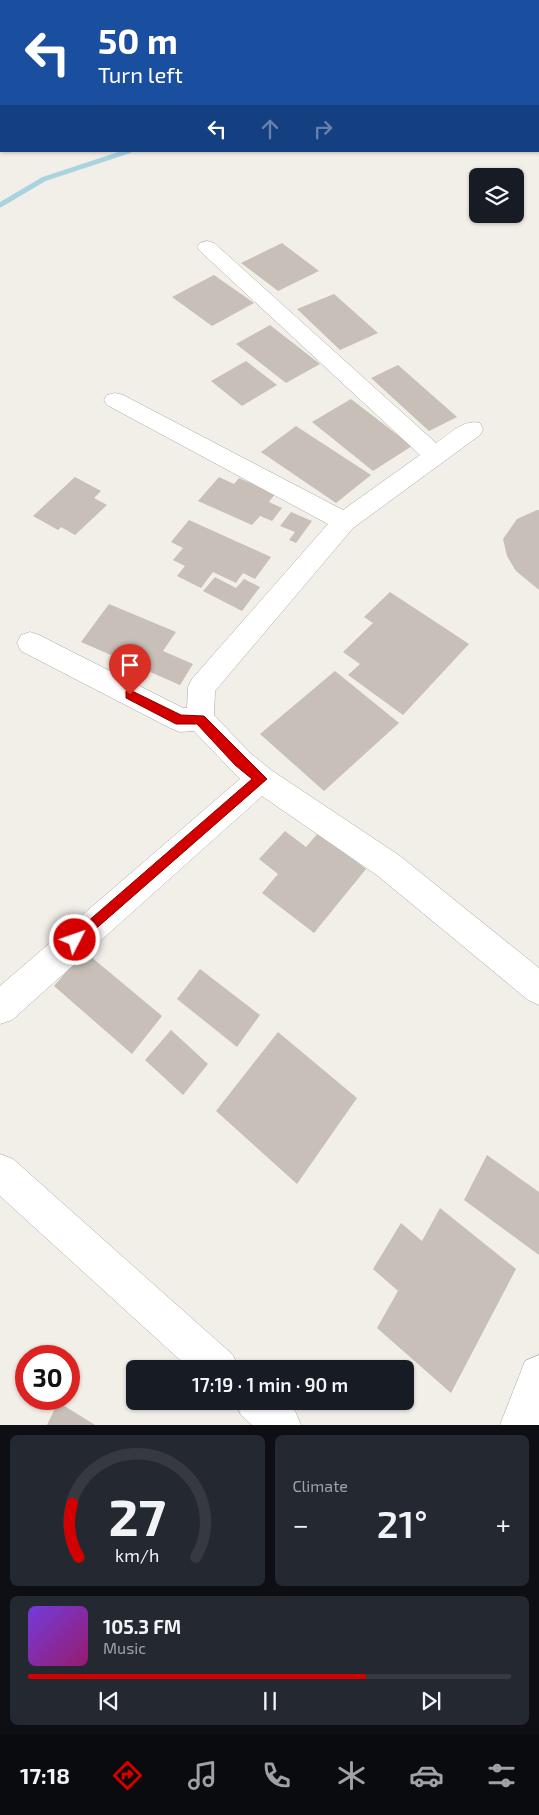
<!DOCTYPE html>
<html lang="en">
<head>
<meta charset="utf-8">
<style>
	body { margin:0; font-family:"Exo 2",sans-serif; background:#242831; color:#f1f3f6; height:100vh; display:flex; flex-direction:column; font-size:19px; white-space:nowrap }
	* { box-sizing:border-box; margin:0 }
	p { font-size:16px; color:#9ea1a6 }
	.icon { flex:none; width:28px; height:28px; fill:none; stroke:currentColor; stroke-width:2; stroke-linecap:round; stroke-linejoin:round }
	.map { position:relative; height:1425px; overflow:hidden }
	.sheet { display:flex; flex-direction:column; gap:10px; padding:10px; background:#0d0f14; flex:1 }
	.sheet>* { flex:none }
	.guide { position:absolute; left:0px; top:0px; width:540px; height:152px; box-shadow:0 1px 4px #0004; background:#1a4fa0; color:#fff; overflow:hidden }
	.fabs { position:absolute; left:469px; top:168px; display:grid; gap:10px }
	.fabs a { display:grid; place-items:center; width:55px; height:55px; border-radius:8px; background:#171b24; box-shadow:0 1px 4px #0004; font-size:25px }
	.speed { position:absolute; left:15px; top:1345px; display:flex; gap:10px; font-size:25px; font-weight:700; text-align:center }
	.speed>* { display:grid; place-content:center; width:65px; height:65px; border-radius:50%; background:#171b24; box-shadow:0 1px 4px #0004; line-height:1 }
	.speed .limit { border:8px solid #d22; background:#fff; color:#111 }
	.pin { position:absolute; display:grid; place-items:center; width:42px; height:42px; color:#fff; margin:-51px -21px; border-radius:50% 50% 50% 0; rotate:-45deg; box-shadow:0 0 5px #0007 }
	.pin .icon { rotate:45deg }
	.me { position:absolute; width:55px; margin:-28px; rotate:49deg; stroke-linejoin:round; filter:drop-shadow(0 0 4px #0008) }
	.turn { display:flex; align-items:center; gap:18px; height:105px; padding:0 15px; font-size:22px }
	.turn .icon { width:65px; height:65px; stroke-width:2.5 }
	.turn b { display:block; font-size:35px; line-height:42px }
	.lanes { display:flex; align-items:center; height:48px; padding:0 15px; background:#0003; justify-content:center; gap:25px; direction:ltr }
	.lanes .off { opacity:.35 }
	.big { font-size:38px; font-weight:600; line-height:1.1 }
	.sheet .widget { flex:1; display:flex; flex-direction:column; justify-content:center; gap:8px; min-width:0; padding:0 18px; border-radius:8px; background:#242831 }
	.sheet .dial { align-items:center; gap:0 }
	.dial svg { height:130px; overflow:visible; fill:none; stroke:#363941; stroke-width:7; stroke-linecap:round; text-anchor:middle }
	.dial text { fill:#f1f3f6; stroke:none }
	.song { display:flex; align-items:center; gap:15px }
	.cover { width:60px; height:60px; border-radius:8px; background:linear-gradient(135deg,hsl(260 70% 55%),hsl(320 70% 35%)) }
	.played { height:5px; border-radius:2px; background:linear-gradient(90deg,#d40000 70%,#363941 70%) }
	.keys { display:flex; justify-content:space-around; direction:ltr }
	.heat { display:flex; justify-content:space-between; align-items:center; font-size:28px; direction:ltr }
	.sheet .tiles { flex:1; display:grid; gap:10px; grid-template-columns:1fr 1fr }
	.widget:last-child { grid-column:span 2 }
	.trip { position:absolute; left:126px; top:1360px; width:288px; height:50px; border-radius:8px; background:#171b24; box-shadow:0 1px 4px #0004; font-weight:600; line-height:50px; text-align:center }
	.tabs { display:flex; height:80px; justify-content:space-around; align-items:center; background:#090b0e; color:#9ea1a6 }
	.tabs .icon { width:35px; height:35px }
	.tabs .on { color:#d40000 }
	.tabs b { font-size:22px; color:#f1f3f6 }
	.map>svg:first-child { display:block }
</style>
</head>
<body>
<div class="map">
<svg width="539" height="1425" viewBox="0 0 539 1425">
	<rect width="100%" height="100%" fill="#f2efe9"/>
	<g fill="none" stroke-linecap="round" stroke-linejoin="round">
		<g stroke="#aad3df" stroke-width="5">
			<path d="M413 1 415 0"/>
			<path d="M0 205 44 179 129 151"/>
		</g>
	</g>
	<g fill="#c7bfb8">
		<path d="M282 243 319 271 278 291 241 263Z"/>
		<path d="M214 275 254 303 212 326 172 297Z"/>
		<path d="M334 294 378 333 340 350 297 309Z"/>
		<path d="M270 325 320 364 286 383 236 344Z"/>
		<path d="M246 361 277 385 242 406 211 381Z"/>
		<path d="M398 365 457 417 429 431 371 378Z"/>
		<path d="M351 399 412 446 373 471 312 422Z"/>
		<path d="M296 426 371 475 336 503 261 452Z"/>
		<path d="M75 477 101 491 94 498 107 505 75 535 61 527 58 530 33 516Z"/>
		<path d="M219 477 234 484 239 478 275 494 269 502 282 508 272 521 260 516 252 525 198 501Z"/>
		<path d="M537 510H539V590L516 571 507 556 503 539 517 519Z"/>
		<path d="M291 512 312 521 296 543 289 540 295 532 280 526Z"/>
		<path d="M189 520 271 557 255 579 243 573 236 583 213 572 201 588 177 576 185 566 173 560 183 548 171 542Z"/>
		<path d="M215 577 236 588 244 579 260 587 242 611 203 591Z"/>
		<path d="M390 592 469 644 403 715 348 675 360 664 343 652 373 623 364 617Z"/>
		<path d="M109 604 176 632 163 651 193 664 180 685 81 642Z"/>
		<path d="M335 671 399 723 324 791 260 734Z"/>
		<path d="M285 831 306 847 318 833 366 869 314 933 262 893 278 874 259 859Z"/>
		<path d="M84 951 162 1016 132 1054 54 986Z"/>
		<path d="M200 969 260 1015 237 1047 177 999Z"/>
		<path d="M171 1030 208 1064 183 1095 145 1060Z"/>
		<path d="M278 1032 357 1098 297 1184 216 1111Z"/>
		<path d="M487 1155 539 1192V1255L464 1200Z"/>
		<path d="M440 1208 516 1269 451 1393 377 1328 398 1291 373 1269 401 1223 422 1241Z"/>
		<path d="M58 1402 95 1425H47Z"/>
	</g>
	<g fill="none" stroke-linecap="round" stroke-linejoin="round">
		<g stroke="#a9a9a9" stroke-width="1">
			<g id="minor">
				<path d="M207 241 214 243 436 443C450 434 463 419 480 423L483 429 480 435 353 528 215 691 214 715 249 752 271 770 400 856 539 968V1005L528 1000 378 876 262 796 12 1020 0 1024V986L240 779 194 731 180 732 170 728 21 651 17 643 21 635 30 632 39 635 183 708H187L188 687 192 679 328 524 107 405 104 400 107 395 115 393 123 395 343 510 420 455 200 251 197 247 200 243Z"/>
				<path d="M0 1154 13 1159 233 1355 239 1369H190L0 1196Z"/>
				<path d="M539 1355V1425H500L525 1361Z"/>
				<path d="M235 1401H285L295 1411 301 1425H252L241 1415Z"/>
			</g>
		</g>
		<use href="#minor" fill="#fff" fill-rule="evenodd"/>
	</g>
	<path fill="#d40000" stroke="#8a0000" d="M130 690 181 715 204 716 267 779 75 947 71 945 69 940 71 936 252 779 235 765 197 724H176L126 698V691Z"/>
</svg>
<div class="fabs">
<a><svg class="icon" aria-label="layers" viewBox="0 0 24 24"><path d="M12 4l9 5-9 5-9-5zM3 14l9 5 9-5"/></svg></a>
</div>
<div class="speed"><div class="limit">30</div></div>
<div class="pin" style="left:130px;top:695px;background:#d93025"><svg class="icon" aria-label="arrive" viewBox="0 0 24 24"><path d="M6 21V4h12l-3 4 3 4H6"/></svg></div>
<svg class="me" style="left:75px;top:940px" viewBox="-20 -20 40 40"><circle r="17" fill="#d40000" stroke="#fff" stroke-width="3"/><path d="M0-11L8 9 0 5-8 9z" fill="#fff"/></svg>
<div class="trip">17:19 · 1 min · 90 m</div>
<div class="guide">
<div class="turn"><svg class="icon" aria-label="left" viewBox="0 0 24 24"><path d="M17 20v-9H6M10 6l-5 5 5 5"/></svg><div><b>50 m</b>Turn left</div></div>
<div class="lanes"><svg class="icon" aria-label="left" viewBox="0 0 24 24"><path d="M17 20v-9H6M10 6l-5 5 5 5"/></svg><svg class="icon off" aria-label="ahead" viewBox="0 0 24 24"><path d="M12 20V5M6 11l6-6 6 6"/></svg><svg class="icon off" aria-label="right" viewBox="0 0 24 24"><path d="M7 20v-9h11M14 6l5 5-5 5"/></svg></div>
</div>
</div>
<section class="sheet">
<div class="tiles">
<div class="widget dial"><svg viewBox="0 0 100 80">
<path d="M14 69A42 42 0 1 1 86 69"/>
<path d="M14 69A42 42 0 0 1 10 36" stroke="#d40000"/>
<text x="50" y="56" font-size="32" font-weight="700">27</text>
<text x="50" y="72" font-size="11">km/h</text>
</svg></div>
<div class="widget"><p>Climate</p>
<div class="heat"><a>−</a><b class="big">21°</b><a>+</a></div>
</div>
<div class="widget">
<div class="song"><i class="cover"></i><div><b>105.3 FM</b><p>Music</p></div></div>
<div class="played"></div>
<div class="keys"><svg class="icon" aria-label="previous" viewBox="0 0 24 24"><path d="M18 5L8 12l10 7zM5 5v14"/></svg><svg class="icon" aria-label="pause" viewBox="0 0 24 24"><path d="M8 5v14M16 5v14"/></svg><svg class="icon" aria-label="next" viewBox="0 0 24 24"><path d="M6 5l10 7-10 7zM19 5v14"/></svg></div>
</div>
</div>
</section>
<nav class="tabs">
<b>17:18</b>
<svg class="icon on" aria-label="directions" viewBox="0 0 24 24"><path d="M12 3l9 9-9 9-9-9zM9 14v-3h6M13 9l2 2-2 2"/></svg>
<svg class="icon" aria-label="music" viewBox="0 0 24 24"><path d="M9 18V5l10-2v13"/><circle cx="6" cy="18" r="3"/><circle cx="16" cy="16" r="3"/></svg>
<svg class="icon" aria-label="phone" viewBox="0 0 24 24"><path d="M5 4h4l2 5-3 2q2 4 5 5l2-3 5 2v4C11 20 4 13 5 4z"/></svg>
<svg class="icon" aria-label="climate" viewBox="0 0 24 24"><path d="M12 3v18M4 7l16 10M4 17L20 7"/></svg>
<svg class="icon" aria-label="car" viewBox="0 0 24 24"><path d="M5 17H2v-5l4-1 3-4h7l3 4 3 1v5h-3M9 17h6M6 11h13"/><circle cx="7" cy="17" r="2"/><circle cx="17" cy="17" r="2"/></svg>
<svg class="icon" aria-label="filters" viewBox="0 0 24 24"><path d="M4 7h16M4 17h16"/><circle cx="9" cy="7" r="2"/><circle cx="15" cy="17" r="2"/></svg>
</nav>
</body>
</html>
